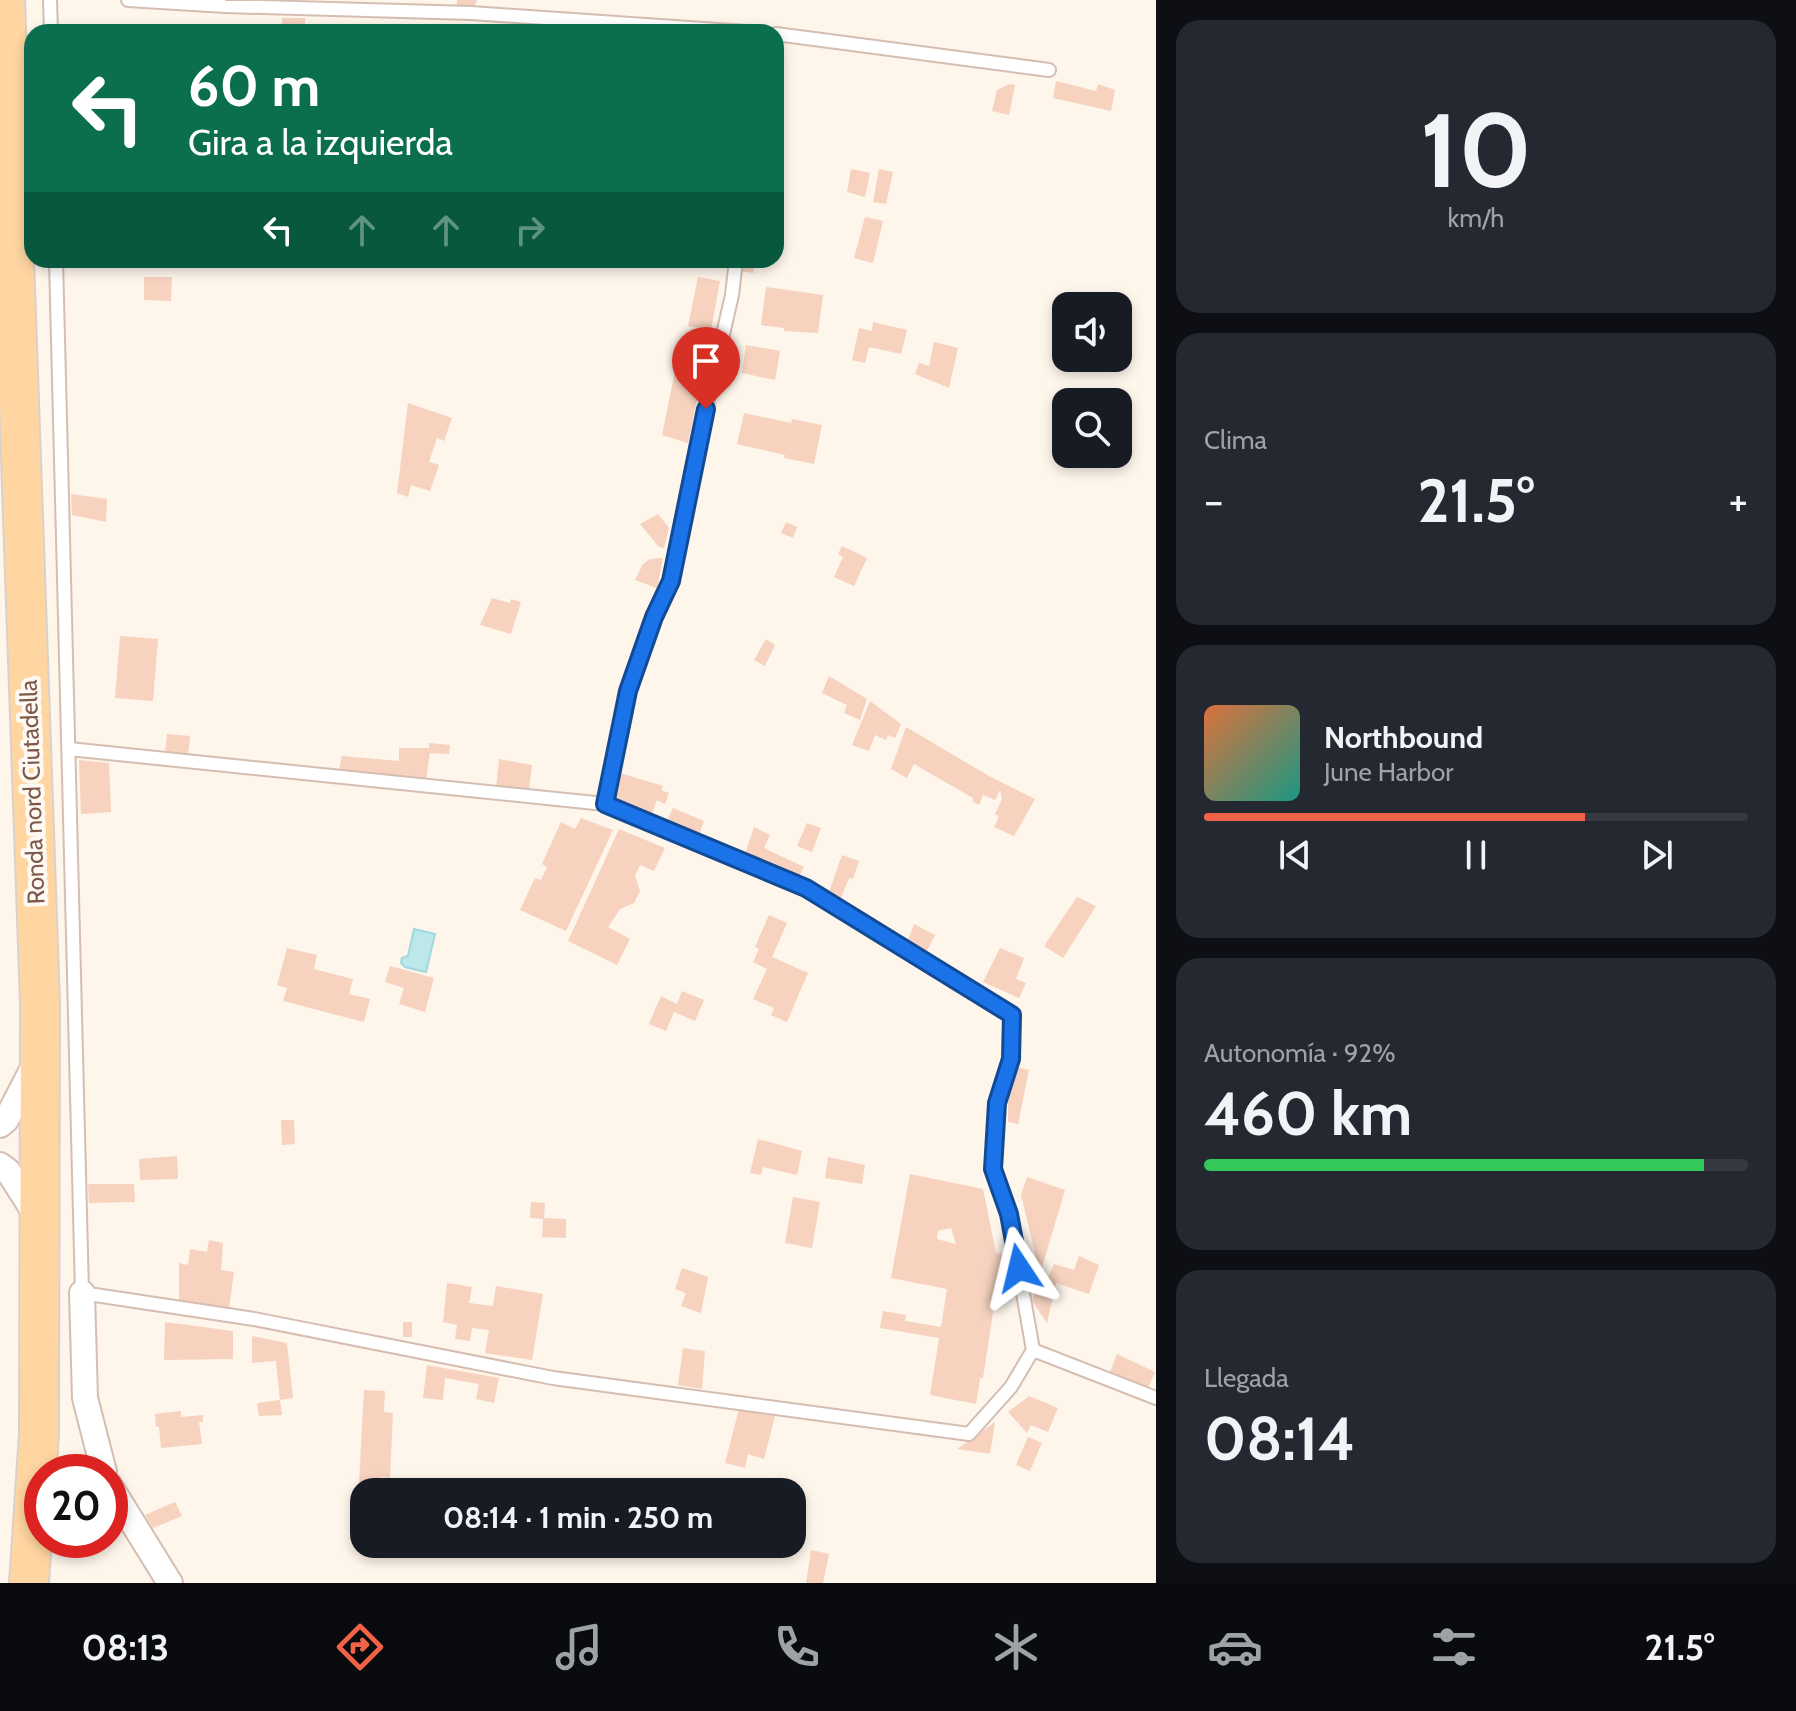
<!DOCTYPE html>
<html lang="es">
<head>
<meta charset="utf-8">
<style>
	body { margin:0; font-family:Cabin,sans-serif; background:#242831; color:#f1f3f6; height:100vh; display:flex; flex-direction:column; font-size:30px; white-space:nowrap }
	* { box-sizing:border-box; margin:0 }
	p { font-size:26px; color:#9ea1a6 }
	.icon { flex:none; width:44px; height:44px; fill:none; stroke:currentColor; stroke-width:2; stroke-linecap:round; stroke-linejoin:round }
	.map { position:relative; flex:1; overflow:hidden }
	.details { display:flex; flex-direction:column; gap:20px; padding:20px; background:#0d0f14; width:640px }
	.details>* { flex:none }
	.guide { position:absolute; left:24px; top:24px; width:760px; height:244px; border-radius:24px; box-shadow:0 4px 12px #0003; background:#0b6e4f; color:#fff; overflow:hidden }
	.buttons { position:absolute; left:1052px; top:292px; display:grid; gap:16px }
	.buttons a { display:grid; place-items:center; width:80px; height:80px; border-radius:16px; background:#171b24; box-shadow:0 4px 12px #0003; font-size:40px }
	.speed { position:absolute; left:24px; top:1454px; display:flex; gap:16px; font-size:40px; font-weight:700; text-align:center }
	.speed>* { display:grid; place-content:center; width:104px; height:104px; border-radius:50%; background:#171b24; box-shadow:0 4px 12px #0003; line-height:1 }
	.speed .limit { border:12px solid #d22; background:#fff; color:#111 }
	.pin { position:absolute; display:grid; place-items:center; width:68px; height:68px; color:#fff; margin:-82px -34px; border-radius:50% 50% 50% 0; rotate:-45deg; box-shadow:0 0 8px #0007 }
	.pin .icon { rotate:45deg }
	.me { position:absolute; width:88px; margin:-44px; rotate:350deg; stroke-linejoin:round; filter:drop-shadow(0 0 6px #0008) }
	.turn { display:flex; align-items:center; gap:28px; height:168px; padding:0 32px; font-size:36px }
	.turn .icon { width:104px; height:104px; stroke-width:2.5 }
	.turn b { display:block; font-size:56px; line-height:68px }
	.lanes { display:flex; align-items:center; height:76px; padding:0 32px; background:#0003; justify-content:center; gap:40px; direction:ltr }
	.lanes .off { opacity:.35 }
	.big { font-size:60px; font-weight:700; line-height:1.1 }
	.details .widget { flex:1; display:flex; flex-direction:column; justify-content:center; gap:12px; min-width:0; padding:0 28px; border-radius:24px; background:#242831 }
	.details .dial { align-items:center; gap:0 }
	.dial b { font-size:104px; line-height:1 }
	.song { display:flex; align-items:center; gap:24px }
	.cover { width:96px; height:96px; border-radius:12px; background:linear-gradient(135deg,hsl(20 70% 55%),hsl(170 70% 35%)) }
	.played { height:8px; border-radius:4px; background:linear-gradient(90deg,#f16247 70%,#363941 70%) }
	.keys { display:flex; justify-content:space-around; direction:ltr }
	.heat { display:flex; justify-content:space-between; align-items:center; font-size:44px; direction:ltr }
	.charge { height:12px; border-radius:6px; background:linear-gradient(90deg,#34c759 92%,#363941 0) }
	.trip { position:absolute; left:350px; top:1478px; width:456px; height:80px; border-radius:24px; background:#171b24; box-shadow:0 4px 12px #0003; font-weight:700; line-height:80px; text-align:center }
	.dock { display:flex; height:128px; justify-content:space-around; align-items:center; background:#090b0e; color:#9ea1a6 }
	.dock .icon { width:56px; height:56px }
	.dock .selected { color:#f16247 }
	.dock b { font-size:36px; color:#f1f3f6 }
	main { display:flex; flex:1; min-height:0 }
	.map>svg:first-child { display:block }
</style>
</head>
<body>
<main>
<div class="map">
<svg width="1156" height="1583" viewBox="0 0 1156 1583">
	<rect width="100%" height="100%" fill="#fef5eb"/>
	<path fill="#bce7eb" stroke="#a1d8dd" stroke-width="2" d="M414 929 435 934 426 972 405 967 401 963 402 958 408 956Z"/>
	<g fill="#f6d2bf" fill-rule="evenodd">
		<path d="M457 0H477L474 8 457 7Z"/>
		<rect x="282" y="18" width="23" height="14"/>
		<path d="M462 24 498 26 497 32H462Z"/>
		<path d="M183 25 205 27V32H183Z"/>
		<path d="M1056 81 1096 91 1098 84 1115 90 1111 111 1053 98Z"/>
		<path d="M1010 84 1015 85 1009 115 992 111 997 90Z"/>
		<path d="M851 169 870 173 865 197 847 192Z"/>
		<path d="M879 169 893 172 886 204 873 202Z"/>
		<path d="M865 217 883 221 873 263 854 258Z"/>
		<path d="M741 260H756L753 273 739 271Z"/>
		<path d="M144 277H172L171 301 144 300Z"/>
		<path d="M698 277 720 281 711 330 688 326Z"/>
		<path d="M766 287 823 295 818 333 784 331V328L761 325Z"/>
		<path d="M873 322 907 330 901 354 869 347 865 363 852 360 859 328 872 331Z"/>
		<path d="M934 342 958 348 949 388 915 374 919 363 929 366Z"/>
		<path d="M746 345 780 351 775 380 742 373Z"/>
		<path d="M688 346 707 350 688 443 662 435 675 371 683 373Z"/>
		<path d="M408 403 452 418 444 441 437 438 429 462 439 465 430 491 411 485 408 497 397 493Z"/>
		<path d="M744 413 791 423 792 419 822 425 814 464 784 458 785 455 737 444Z"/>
		<path d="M71 494 107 499 106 522 72 515Z"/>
		<path d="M658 514 669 528 664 548 659 547 640 524Z"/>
		<path d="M786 522 797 527 793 538 781 533Z"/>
		<path d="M842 546 867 558 854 586 834 577 843 557 838 554Z"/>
		<path d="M663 558 657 588 635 580 643 564 650 559Z"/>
		<path d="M492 598 510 603 511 599 521 602 511 634 480 625Z"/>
		<path d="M120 636 158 639 153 701 115 698Z"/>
		<path d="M766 639 775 645 765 666 754 660Z"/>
		<path d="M829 676 867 699 860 720 844 713 847 705 822 693Z"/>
		<path d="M870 701 901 724 895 738 888 735 886 740 875 735 869 751 852 745Z"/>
		<path d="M906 727 989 776 1035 799 1014 836 994 827 999 816 995 814 1002 799 1000 790 995 800 983 795 979 805 972 801 973 798 914 764 907 778 891 769Z"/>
		<path d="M167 734 190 736 188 755 165 753Z"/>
		<path d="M429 743 450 745 449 754 430 753 426 780 339 770 342 756 399 761V748H429Z"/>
		<path d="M499 759 532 765 529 790 496 788Z"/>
		<path d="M79 760 109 763 111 812 81 814Z"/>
		<path d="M620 773 663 786 661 790 669 793 665 804 657 800 651 816 617 804 615 799Z"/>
		<path d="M673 808 704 821 699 835 667 821Z"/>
		<path d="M581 818 613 830 566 931 520 910 535 878 541 880 547 867 542 864 561 822 575 829Z"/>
		<path d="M807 823 821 828 812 852 797 846Z"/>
		<path d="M754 827 770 835 764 848 804 867 797 881 745 854Z"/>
		<path d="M619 829 665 848 654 871 640 865 635 876 640 891 634 903 620 909 608 927 630 939 617 965 568 941Z"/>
		<path d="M842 855 859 861 853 879 849 878 841 898 829 892Z"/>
		<path d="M1077 897 1096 906 1063 958 1044 946Z"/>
		<path d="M769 915 787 923 772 957 808 973 787 1022 771 1015 774 1008 753 999 767 969 753 962 759 949 755 947Z"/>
		<path d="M914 924 935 935 927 951 908 940Z"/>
		<path d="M287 948 317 955 314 969 353 979 349 994 370 999 364 1022 283 1001 287 988 277 985Z"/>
		<path d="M1000 948 1024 958 1016 979 1026 983 1019 998 983 982Z"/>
		<path d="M390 966 434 978 425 1012 399 1004 404 988 385 982Z"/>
		<path d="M682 991 704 1000 695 1021 674 1012 666 1031 649 1024 661 996 677 1004Z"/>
		<path d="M1015 1067 1029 1070 1018 1124 1008 1122V1101Z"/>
		<path d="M281 1120H294L295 1144 282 1145Z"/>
		<path d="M758 1139 802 1151 797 1175 763 1167 761 1175 750 1173Z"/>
		<path d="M177 1156 178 1179 140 1180 139 1159Z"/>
		<path d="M828 1157 865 1165 862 1184 825 1178Z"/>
		<path d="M910 1174 983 1189 996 1253 1002 1254 983 1378H980L976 1404 930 1395 939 1338 880 1328 883 1311 906 1315 905 1321 941 1327 947 1289 891 1278ZM951 1228 956 1244 937 1239 938 1231Z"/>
		<path d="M1027 1177 1065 1190 1040 1274 1021 1195Z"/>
		<path d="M88 1184H134L135 1202 89 1203Z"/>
		<path d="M793 1197 820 1202 812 1248 785 1243Z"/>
		<path d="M531 1202 545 1203 544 1218 566 1219V1238L542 1237 543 1219 530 1218Z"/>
		<path d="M209 1240 223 1243 221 1270 234 1272 229 1309 179 1301V1263L188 1265 190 1249 207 1252Z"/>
		<path d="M1079 1256 1099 1265 1089 1294 1056 1283 1047 1323 1032 1301 1040 1276 1048 1279 1054 1264 1074 1270Z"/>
		<path d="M682 1268 708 1277 701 1313 681 1306 686 1293 675 1289Z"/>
		<path d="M447 1283 472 1287 469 1303 493 1306 496 1286 543 1294 532 1360 485 1353 489 1330 472 1328 470 1341 455 1339 457 1325 443 1322Z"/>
		<path d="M165 1322 233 1331V1359L164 1360Z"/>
		<rect x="403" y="1322" width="9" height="15"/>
		<path d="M252 1336 287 1343 293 1398 280 1400 276 1361 252 1363Z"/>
		<path d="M683 1348 705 1351 702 1389 678 1385Z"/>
		<path d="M1117 1354 1155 1372 1148 1388 1110 1372Z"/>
		<path d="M427 1365 499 1378 494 1403 476 1399 479 1384 445 1378 443 1400 423 1398Z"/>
		<path d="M364 1390 385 1391 384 1412 393 1413 390 1478 381 1477 380 1486 359 1484Z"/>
		<path d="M1029 1396 1058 1408 1048 1432 1031 1425 1027 1433 1008 1412Z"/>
		<path d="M280 1400 282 1415 259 1416 257 1403Z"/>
		<path d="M739 1409 775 1416 764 1459 748 1454 745 1468 725 1463Z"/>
		<path d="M181 1411V1417L203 1415V1422H199L202 1444 161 1448 159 1427H156L155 1414Z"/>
		<path d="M995 1422 990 1454 957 1449Z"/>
		<path d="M1028 1437 1042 1443 1030 1471 1016 1465Z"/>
		<path d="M175 1502 182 1516 153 1528 145 1515Z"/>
		<path d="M358 1506 364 1507V1517H357Z"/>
		<path d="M356 1530 364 1531V1539H356Z"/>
		<path d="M811 1550 829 1554 823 1583H806Z"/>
	</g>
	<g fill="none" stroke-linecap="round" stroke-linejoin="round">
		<g stroke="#d5beb1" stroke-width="16">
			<g id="service">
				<path d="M50 0 51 32"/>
				<path d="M128 0 225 6 471 13 747 32"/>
				<path d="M776 34 1049 70"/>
				<path d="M56 260 82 1293 254 1319 553 1378 969 1434 1011 1387 1033 1350"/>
				<path d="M69 749 605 804 806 888 1012 1015 1011 1059 997 1103 993 1169 1009 1214 1033 1350 1156 1398"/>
				<path d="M605 804 628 691 654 617 671 581 693 465 732 295 736 260"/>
			</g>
		</g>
		<g stroke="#d5beb1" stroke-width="28">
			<g id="minor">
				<path d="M0 1125 6 1120 35 1064"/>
				<path d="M0 1165 8 1171 38 1218"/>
				<path d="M82 1293 85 1398 104 1472"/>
				<path d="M110 1486 170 1583"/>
			</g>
		</g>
		<g stroke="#dbd1cc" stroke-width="42">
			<path id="primary" d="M5 0 40 1004 39 1434 29 1583"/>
		</g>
		<use href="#service" stroke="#fff" stroke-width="12"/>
		<use href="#minor" stroke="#fff" stroke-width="24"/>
		<use href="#primary" stroke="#ffd6a1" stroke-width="38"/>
	</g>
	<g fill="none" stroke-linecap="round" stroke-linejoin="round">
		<g stroke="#114b97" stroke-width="20">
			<path id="route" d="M706 409 671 581 654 617 628 691 605 804 806 888 1012 1015 1011 1059 997 1103 993 1169 1009 1214 1019 1268"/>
		</g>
		<use href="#route" stroke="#1a73e8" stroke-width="14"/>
	</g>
	<g text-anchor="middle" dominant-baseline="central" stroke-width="8" stroke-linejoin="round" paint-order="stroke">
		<g font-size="24" fill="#7d594a" stroke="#fff9f3">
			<text transform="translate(32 792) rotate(-92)">Ronda nord Ciutadella</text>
		</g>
	</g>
</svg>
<div class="buttons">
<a><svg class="icon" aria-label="sound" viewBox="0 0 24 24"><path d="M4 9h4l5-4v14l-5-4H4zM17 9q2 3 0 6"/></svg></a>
<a><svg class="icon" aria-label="search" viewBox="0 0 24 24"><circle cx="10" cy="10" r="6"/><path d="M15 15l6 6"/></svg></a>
</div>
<div class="speed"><div class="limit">20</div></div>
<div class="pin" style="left:706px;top:409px;background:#d93025"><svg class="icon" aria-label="arrive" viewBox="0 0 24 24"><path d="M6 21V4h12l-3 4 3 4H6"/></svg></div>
<svg class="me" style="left:1019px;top:1268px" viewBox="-20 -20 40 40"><path d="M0-17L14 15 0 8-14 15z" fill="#1a73e8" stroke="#fff" stroke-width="4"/></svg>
<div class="trip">08:14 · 1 min · 250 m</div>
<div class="guide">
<div class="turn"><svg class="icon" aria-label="left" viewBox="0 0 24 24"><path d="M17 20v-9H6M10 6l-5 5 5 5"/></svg><div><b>60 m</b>Gira a la izquierda</div></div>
<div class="lanes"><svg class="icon" aria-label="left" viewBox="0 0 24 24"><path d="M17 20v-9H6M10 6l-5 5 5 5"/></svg><svg class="icon off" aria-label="ahead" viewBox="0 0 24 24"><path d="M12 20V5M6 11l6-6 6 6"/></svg><svg class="icon off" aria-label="ahead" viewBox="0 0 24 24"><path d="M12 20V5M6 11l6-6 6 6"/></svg><svg class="icon off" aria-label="right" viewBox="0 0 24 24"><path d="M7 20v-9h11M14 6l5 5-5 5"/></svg></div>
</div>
</div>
<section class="details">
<div class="widget dial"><b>10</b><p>km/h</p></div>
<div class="widget"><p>Clima</p>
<div class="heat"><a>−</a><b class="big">21.5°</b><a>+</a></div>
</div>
<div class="widget">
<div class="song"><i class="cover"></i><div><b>Northbound</b><p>June Harbor</p></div></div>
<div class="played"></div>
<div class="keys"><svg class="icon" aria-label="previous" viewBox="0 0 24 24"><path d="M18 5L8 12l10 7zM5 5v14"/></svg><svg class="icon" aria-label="pause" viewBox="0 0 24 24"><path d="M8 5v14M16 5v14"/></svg><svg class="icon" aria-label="next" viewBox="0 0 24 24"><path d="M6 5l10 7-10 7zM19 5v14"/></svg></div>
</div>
<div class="widget"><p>Autonomía · 92%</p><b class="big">460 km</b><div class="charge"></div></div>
<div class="widget"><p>Llegada</p><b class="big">08:14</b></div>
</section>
</main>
<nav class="dock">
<b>08:13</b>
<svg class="icon selected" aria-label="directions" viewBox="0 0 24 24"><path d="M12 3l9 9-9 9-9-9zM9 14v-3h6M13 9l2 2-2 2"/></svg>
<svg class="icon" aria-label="music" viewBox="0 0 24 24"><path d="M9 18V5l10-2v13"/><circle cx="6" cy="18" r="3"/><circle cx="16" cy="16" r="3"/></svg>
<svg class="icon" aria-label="phone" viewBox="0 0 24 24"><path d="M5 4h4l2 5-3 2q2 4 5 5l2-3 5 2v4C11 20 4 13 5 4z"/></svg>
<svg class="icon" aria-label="climate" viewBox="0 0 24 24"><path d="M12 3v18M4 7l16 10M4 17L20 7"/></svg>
<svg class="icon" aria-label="car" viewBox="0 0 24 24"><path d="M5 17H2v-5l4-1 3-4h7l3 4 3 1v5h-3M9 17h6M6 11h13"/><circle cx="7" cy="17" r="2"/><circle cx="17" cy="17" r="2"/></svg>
<svg class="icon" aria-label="filters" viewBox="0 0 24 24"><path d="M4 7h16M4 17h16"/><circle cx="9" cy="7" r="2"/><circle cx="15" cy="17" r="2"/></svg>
<b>21.5°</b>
</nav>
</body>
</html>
